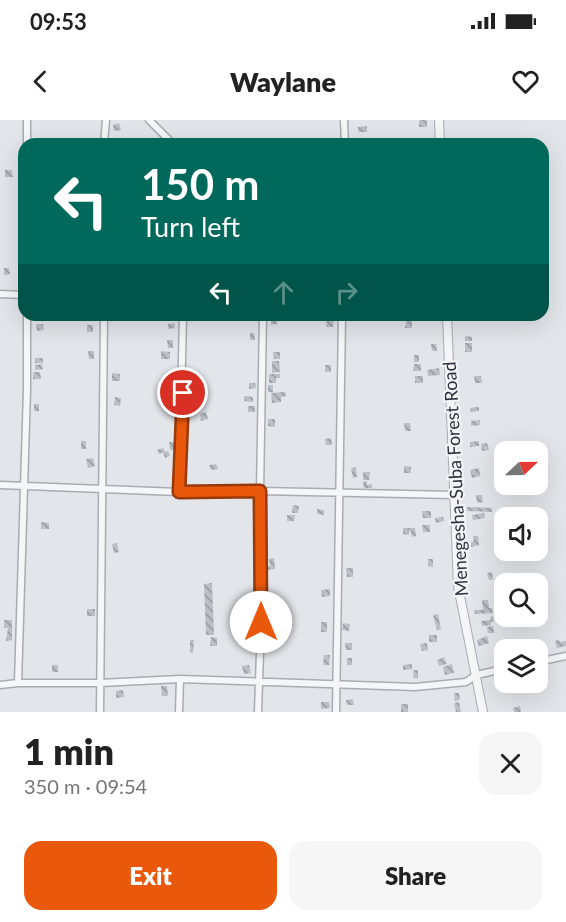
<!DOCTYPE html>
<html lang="en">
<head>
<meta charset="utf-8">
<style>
  :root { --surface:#fff; --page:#f6f6f6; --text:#222; --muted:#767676; --accent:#ea580c }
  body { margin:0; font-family:Lato,sans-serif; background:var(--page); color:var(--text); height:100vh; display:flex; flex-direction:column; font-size:22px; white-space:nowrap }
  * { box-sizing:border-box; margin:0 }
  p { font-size:20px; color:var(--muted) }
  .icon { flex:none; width:33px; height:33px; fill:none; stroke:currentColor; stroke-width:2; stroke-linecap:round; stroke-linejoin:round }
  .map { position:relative; height:592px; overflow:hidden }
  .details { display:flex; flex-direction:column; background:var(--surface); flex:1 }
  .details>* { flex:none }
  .banner { position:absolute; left:18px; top:18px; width:531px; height:183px; border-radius:18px; box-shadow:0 6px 24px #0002; background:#00695c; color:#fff; overflow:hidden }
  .needle { width:39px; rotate:68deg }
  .controls { position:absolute; left:494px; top:321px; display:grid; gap:12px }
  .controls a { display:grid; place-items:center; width:54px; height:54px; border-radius:12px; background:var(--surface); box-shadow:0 6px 24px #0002; font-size:30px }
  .pin { position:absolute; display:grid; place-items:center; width:51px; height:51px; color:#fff; margin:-26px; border:3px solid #fff; border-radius:50%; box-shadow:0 2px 6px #0007 }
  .me { position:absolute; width:66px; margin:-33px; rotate:0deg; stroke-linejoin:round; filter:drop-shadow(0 0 4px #0008) }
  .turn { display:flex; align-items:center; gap:21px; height:126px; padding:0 24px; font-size:27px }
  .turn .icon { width:78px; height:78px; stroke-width:2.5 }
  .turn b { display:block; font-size:42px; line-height:51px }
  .lanes { display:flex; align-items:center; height:57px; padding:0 24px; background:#0003; justify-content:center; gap:30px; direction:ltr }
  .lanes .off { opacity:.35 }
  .round { display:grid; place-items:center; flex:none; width:63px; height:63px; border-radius:18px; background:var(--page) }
  .headline { display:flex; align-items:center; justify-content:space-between; height:102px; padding:0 24px }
  h1 { font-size:36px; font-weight:800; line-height:45px }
  .cta { display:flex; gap:12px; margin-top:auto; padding:12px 24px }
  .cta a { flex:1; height:69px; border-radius:18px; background:var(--accent); color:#fff; font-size:24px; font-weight:800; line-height:69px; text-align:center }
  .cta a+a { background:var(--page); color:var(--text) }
  .status { display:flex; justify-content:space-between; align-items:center; height:42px; padding:0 30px; background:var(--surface); direction:ltr }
  .status svg { height:16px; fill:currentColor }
  header { display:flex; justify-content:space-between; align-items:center; height:78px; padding:0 24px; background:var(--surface); font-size:27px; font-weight:800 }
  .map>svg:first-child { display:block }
</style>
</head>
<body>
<div class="status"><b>09:53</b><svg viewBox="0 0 49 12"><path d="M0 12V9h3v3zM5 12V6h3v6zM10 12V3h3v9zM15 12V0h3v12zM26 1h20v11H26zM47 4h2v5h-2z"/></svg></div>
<header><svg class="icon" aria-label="back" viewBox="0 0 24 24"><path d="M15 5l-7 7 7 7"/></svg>Waylane<svg class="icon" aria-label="heart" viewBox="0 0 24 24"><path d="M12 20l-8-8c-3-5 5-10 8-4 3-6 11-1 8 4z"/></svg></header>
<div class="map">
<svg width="566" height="592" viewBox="0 0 566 592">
  <defs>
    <pattern id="building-back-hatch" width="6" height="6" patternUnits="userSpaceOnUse" patternTransform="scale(1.5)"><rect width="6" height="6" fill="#babec5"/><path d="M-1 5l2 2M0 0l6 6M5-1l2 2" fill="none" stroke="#979ba1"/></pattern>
  </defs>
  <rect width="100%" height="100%" fill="#e2e5e9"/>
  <!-- building -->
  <path fill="url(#building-back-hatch)" d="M419,0H427V7H419Z
    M119,3L121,10L114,11L113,5Z
    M367,6V12H358V7Z
    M422,18H430V23H422Z
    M5,50H12L13,57H5Z
    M4,148H9L10,154L4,155Z
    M349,195H360V200H349Z
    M277,197V204L271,205V198Z
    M327,198L334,199L333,207H326Z
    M406,201H412V208H405Z
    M175,203V208L168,209V204Z
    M36,204H43L44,210L37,211Z
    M87,205H93V212H87Z
    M250,213H254L255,220H250Z
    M465,216L472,217V221H465Z
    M167,220H173V228H168Z
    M465,223H472V232H465Z
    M431,224H436L437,231H432Z
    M88,231H94V239H89Z
    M161,231L170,232V239H161Z
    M273,232H280V239H274Z
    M414,235H419V242H414Z
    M35,238H43V243H35Z
    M272,241H279L280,252L272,253Z
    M42,244L43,249L35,250V245Z
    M414,244H421V251H413Z
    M325,245H331V252H325Z
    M439,248L440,255L428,256L427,250Z
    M33,252H40L41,259H33Z
    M112,253L120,254V261H112Z
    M269,254H280V258H276V263H269Z
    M415,256H423V263H415Z
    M474,256H481L482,263H475Z
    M249,263H255L256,268L249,269Z
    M268,265H273V272H268Z
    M285,272L286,276L281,277V282L272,283L271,273Z
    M244,276L253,277V282L244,281Z
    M115,277L121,278L120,286L114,285Z
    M176,283V288L169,289V284Z
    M34,284H39V291H34Z
    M248,286H255V292H248Z
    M479,287V291L471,292L470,288Z
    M206,292L208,299L201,301L200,294Z
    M268,299H275V307L268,306Z
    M480,300V305L471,306V301Z
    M404,303H410L411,311H405Z
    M331,318L332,325H326L325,319Z
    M81,321H86V329H81Z
    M479,321V326L470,327V322Z
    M169,322H177V330H170Z
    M487,323L489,330L482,331L481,324Z
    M163,328L165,332L168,331L170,336L165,338L163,332L159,334L157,330Z
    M93,338L95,346L88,348L86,339Z
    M216,344L218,349L211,350L209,345Z
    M404,346L411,347V353H404Z
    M356,347L357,357L353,358L351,348Z
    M479,348L480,356L472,358L470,350Z
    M363,352H370L369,360H363Z
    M367,361V365L372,364V368H364L363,362Z
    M505,364H512L513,370L507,372Z
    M476,375H482L483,382L477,383Z
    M293,385L299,386L298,393H292Z
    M467,387L492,388V392L467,391Z
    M317,389L324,390V395L317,394Z
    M422,391H431V398H423Z
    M484,393L485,398L473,400L472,395Z
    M287,395H295L294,401H287Z
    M443,397L444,401L436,403L435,398Z
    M41,402L49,403V409H41Z
    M422,405H430V412H423Z
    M403,408H410L409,415L403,414Z
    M410,408H415L416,416L412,417Z
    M473,416H478L479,425L471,427V422L474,421Z
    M117,423L119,432L114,433L112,424Z
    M274,438L275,449L266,450V446H270L269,439Z
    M428,439H433V447L428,446Z
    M346,448H353V457H347Z
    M492,452L493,460H489L487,453Z
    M212,463L214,515H206L204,464Z
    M330,469V476L322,477L321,470Z
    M270,479H275V487H270Z
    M482,480H488L489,488H492L493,493L475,494L474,490H483Z
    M87,489H95V496H87Z
    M438,494L441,509L437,510L433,495Z
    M493,496L494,501L491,502V505L482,506L481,501L491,500L490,497Z
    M4,500H12V520L6,521L8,508H4Z
    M321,502H327V512H321Z
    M343,503L350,504L349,511L342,510Z
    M493,506L494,513H488L487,507Z
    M429,515H437V522H429Z
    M487,516L489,523L479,526L477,520Z
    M211,517L217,518V526H210Z
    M190,520H194L193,533L190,532Z
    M559,520L560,522L566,521V526L557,528L555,521Z
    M267,522H273L274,528H267Z
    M345,523H352V530H346Z
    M427,523L428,530L422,531L420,524Z
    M324,535H330L329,545H323Z
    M444,537L447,544L439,546L437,540Z
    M347,538H352V545H347Z
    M412,544V549L403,550V545Z
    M452,544L454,553L445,555L443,547Z
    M52,545H58V552H52Z
    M249,545L251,553L244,554L242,546Z
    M413,550H418V558H414Z
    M161,566H167L168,576H162Z
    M123,570L124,577L116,578V571Z
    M454,573H459L460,580L455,581Z
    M353,579L354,585H347L346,580Z
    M321,582H329L330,588L321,589Z
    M459,582L461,592H456L454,583Z
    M401,584H408V592H401Z
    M520,586L521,592H514L513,588Z"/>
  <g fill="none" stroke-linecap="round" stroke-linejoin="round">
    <!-- minor casing -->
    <g stroke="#a8acb3" stroke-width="9">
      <path id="minor" d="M149,0L173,24
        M344,0L345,24
        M27,24V0
        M104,24L106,0
        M0,174L24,175
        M0,365L179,372L260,371L454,375
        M179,372L183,195
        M537,542L566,536
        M18,563L27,270V195
        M0,565L18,563H100L180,559L415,567L466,562L476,555L504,549
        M100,592L104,195
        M179,592L180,559
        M258,592L261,502L260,371L263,195
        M336,592L342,195"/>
    </g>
    <!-- tertiary casing -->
    <g stroke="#a8acb3" stroke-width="10">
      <path id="tertiary" d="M439,0L440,24
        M447,195L458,466L483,592"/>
    </g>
    <!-- minor -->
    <use href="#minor" stroke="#f5f6f8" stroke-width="6"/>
    <!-- tertiary -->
    <use href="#tertiary" stroke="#f5f6f8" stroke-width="8"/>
  </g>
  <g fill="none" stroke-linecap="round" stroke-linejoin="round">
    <!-- route casing -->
    <g stroke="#983908" stroke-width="15">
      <path id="route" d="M183,273L179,372L260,371L261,502"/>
    </g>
    <!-- route -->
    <use href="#route" stroke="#ea580c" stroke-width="10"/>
  </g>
  <g text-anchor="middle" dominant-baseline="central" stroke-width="4.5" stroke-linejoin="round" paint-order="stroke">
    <!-- street labels -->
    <g font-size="18" fill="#2c333f" stroke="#f2f4f7">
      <text transform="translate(455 359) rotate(-93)">Menegesha-Suba Forest Road</text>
    </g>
  </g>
</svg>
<div class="controls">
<a><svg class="needle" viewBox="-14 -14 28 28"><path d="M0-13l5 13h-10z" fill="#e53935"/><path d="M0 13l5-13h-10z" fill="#767676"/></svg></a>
<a><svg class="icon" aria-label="sound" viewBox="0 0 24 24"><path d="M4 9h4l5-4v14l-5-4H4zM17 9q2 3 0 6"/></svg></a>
<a><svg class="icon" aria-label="search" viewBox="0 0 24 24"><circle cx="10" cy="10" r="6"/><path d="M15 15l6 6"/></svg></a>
<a><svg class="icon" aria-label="layers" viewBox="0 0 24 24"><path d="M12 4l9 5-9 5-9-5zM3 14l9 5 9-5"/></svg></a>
</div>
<div class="pin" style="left:183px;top:273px;background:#d93025"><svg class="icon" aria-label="arrive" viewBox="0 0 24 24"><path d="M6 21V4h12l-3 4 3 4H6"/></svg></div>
<svg class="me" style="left:261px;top:502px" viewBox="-20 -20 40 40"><circle r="19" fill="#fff"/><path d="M0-13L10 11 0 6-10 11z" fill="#ea580c"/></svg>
<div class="banner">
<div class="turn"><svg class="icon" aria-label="left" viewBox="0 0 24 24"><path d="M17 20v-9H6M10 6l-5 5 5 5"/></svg><div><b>150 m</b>Turn left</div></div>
<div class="lanes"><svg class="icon" aria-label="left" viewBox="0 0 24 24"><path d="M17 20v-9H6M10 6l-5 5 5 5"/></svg><svg class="icon off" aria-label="ahead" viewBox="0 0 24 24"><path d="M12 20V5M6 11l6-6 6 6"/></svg><svg class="icon off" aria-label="right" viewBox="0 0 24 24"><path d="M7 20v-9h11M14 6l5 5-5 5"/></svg></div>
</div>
</div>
<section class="details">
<div class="headline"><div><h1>1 min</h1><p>350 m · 09:54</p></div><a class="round"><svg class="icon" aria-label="close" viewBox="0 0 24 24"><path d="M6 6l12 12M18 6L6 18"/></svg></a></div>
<div class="cta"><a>Exit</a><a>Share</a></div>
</section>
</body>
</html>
